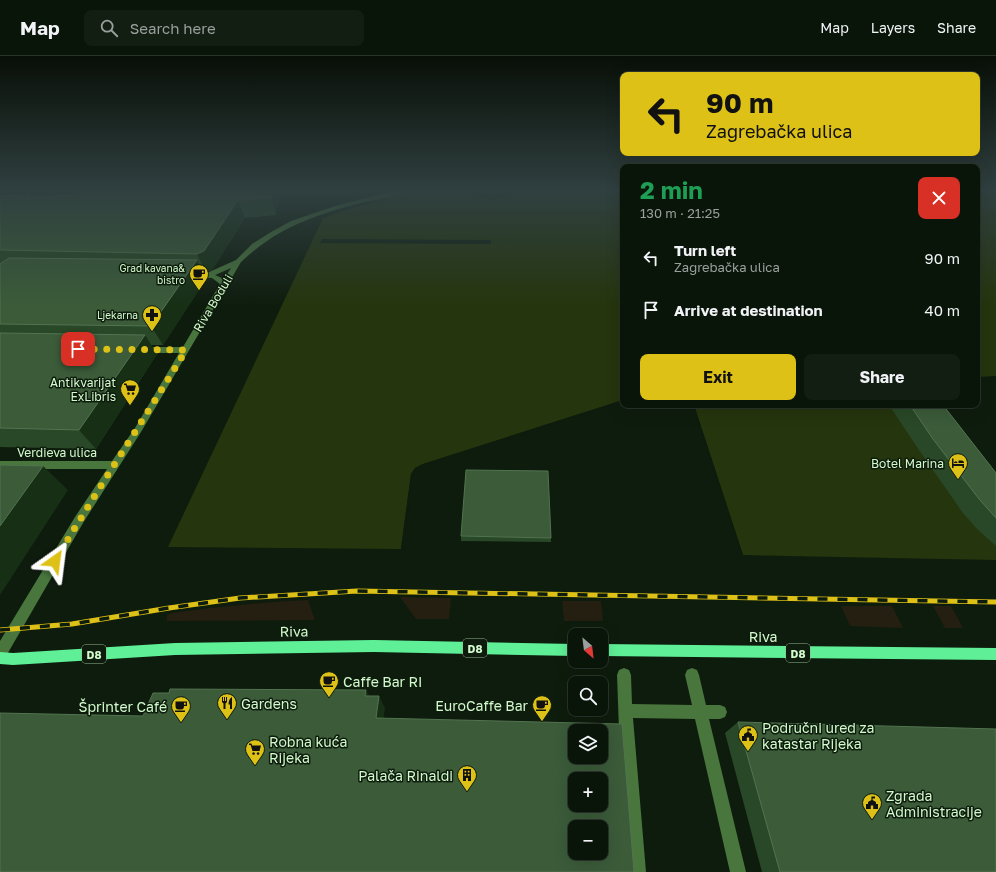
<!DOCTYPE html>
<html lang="en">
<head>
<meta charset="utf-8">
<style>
  :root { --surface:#0a150a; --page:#131e13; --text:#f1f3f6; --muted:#999f9c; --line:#2a342b; --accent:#ddc116 }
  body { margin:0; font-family:"Golos Text",sans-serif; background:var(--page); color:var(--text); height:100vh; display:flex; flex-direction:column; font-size:15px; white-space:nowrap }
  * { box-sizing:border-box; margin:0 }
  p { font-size:13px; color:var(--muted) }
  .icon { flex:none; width:22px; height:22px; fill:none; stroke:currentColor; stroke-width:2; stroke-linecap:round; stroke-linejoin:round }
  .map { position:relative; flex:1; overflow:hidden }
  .side { position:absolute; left:620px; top:108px; width:360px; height:244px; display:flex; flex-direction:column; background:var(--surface); border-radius:8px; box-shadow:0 4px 16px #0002,0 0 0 1px var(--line) }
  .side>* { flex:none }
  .guide { position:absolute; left:620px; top:16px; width:360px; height:84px; border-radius:8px; box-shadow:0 4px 16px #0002,0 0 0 1px var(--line); background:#ddc116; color:#111; overflow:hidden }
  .needle { width:26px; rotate:152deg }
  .fabs { position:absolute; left:568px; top:572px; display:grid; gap:8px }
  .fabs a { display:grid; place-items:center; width:40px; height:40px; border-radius:8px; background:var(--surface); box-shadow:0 4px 16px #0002,0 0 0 1px var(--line); font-size:20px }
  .pin { position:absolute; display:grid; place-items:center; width:34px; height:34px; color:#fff; margin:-17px; border-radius:8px; box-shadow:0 2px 6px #0006 }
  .me { position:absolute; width:44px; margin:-22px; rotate:31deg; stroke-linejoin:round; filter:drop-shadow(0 0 3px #0008) }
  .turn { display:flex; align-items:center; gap:14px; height:84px; padding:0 20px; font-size:18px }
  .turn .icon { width:52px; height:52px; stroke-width:2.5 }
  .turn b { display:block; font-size:28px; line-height:34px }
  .round { display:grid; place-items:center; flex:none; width:42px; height:42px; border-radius:8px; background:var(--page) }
  .head { display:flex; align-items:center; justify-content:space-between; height:68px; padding:0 20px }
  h1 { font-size:24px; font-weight:700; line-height:30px; color:#1e9e55 }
  .cta { display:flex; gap:8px; margin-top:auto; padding:8px 20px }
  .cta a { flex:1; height:46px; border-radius:8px; background:var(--accent); color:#111; font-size:16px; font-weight:700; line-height:46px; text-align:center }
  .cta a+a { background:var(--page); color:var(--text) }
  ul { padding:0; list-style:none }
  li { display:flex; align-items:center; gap:12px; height:52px; padding:0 20px }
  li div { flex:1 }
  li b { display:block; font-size:15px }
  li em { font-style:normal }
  header { display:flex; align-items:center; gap:24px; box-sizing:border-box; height:56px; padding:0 20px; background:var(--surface); border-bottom:1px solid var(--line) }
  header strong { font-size:19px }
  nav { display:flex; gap:22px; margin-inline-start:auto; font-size:14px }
  .search { width:280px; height:36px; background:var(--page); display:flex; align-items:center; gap:10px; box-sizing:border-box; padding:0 14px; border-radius:8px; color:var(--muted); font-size:15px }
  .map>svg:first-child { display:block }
</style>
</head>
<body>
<header>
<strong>Map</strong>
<div class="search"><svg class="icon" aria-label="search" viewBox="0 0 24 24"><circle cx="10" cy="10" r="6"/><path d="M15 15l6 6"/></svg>Search here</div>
<nav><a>Map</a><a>Layers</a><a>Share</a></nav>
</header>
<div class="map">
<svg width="996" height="816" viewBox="0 0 996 816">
  <rect width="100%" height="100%" fill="#0e1c0d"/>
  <!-- green -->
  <path fill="#251f11" d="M400,541L451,542L449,563H416Z
    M308,544L315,564L167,565V559L172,557C217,551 262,546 308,544Z
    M562,545H601L603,565H564Z
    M841,550H892L903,572L850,570Z
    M933,550H951L963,572H945Z"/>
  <!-- water -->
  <path fill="#25350d" d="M379,135H457L490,143L533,135H623V344L423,408L415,412L411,418L401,493L168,491L323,162L346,154L386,143Z
    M977,135H996V320L977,321Z
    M694,349H928L996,440V504L743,499Z"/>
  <!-- pier -->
  <path fill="#0e1c0d" d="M322,183L491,184V188L320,187Z
    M623,344V346L424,410L416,414L413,419L403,493H401L411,418L415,412L423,408Z
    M692,349H694L743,499H741Z"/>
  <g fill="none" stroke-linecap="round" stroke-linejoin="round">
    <!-- minor -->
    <path fill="#48763d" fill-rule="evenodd" d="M394,135H406C393,142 375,143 361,147C314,159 277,172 241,206L141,376L83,467L5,602L0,603V585L75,461L107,413H0V405H112L135,372L179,297H142L138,294L142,291H183L220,228L212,222L188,221V217H207L236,204L252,188L271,176L291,165L335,150ZM231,212L224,223L215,219Z
      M624,612L629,614L631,619L632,648L692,649L685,619L687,614L692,612L697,614L699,619L706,649H720L725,651L727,656L725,661L720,663H709L746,816H730L695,663L633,662L646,816H630L619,674L617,619L619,614Z"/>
    <!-- major -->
    <path fill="#5fef96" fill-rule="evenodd" d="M374,584L575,588V600L374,596L175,599L13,609L0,608V596L13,597L175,587Z
      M601,588L996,592V604L601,600Z"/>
    <!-- rail casing -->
    <g stroke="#ddc116" stroke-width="5">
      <path id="rail" d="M0,574L72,568L169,552L240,542L357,535L996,546"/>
    </g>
    <!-- rail -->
    <use href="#rail" stroke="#0e1c0d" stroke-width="3.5" stroke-dasharray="10" stroke-linecap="butt"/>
  </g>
  <!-- wall -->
  <path fill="#294827" d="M75,135H279L280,138L276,159L245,162L212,214L206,216H203L206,223L163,289H151L157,298L96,393L0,391V140L32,141L73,139Z
    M889,349H943L996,417V490L977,473L963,457L921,397Z
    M461,480L551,482V486L461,485Z
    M738,666L996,816H762L725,677Z"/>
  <!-- shaded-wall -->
  <path fill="#162f15" d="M272,135H279L280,138L276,159L271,141Z
    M30,138L42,156L28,141Z
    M238,144L245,162L212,214L206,216L197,198Z
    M197,204L206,223L163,289L151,270Z
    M145,279L157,298L96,393L79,374Z
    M43,410L68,434L0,539V470Z
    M366,634L373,646L365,640Z
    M379,640L385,652L382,673L376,662Z"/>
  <!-- building -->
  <path fill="#3b5b39" stroke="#537450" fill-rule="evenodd" d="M75,135H272L271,141L238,144L204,195L197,198L0,194V140L30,138L28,141L73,139Z
    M9,202L197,204L151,270L0,268V208Z
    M0,277L145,279L79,374L0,372Z
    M910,349H943L996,417V462L979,443L933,383Z
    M0,409L43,410L0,470Z
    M466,414L548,415L551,482L461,480Z
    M170,633L366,634L365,640H379L376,662L622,668L634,816H0V657L143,660L153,637H169ZM575,675H601V701H575ZM575,723H601V749H575ZM575,771H601V797H575Z
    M738,666L996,673V816H780Z"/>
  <!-- sky -->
  <linearGradient id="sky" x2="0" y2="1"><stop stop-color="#080f07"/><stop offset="0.54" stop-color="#304040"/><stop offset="1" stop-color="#304040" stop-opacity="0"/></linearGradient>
  <rect width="996" height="250" fill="url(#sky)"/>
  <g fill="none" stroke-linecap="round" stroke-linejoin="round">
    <!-- route -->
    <path stroke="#ddc116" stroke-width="7" stroke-dasharray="0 12.6" d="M55,505C97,434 143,365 186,294L78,293"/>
  </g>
  <!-- icons -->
  <defs>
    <g id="cafe-pin" transform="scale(1)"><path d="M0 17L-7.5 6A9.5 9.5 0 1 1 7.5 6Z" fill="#ddc116" stroke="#0e1c0d"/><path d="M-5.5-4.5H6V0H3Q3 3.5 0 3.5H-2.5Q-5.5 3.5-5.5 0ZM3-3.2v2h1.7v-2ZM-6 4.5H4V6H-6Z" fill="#111"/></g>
    <g id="pharmacy-pin" transform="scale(1)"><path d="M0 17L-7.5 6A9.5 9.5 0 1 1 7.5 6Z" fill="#ddc116" stroke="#0e1c0d"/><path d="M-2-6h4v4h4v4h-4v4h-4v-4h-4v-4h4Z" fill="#111"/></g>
    <g id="supermarket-pin" transform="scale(1)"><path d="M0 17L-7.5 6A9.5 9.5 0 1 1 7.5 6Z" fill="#ddc116" stroke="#0e1c0d"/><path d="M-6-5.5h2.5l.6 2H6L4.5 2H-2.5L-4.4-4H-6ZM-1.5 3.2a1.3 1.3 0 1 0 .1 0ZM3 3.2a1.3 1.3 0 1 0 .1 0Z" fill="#111"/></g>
    <g id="hotel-pin" transform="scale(1)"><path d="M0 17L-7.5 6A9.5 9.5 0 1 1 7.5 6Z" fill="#ddc116" stroke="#0e1c0d"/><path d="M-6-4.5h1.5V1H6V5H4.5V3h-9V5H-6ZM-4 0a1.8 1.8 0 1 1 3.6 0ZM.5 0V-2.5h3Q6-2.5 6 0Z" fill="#111"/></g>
    <g id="restaurant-pin" transform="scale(1)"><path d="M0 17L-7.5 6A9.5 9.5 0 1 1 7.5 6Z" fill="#ddc116" stroke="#0e1c0d"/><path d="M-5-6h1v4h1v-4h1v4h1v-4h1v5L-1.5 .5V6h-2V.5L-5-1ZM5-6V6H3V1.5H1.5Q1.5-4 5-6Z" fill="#111"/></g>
    <g id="civic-pin" transform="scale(1)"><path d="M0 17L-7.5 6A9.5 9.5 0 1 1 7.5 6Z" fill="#ddc116" stroke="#0e1c0d"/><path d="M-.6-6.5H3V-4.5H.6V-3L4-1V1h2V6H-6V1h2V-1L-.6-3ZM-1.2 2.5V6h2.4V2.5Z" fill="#111"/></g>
    <g id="building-pin" transform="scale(1)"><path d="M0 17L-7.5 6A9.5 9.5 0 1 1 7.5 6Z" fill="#ddc116" stroke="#0e1c0d"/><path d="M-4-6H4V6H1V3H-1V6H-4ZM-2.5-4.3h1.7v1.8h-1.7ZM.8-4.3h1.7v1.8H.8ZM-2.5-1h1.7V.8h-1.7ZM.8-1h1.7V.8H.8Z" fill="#111"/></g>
  </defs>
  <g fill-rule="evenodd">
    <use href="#cafe-pin" x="199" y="218"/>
    <use href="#pharmacy-pin" x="152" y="259"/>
    <use href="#supermarket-pin" x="130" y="333"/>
    <use href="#hotel-pin" x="958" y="407"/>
    <use href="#cafe-pin" x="329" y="625"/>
    <use href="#restaurant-pin" x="227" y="647"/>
    <use href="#cafe-pin" x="542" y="649"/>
    <use href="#cafe-pin" x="181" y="650"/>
    <use href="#civic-pin" x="748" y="679"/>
    <use href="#supermarket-pin" x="255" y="693"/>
    <use href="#building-pin" x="467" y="719"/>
    <use href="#civic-pin" x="872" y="747"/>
  </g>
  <g text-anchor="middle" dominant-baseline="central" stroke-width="3" stroke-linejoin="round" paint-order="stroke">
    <!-- far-poi labels -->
    <g font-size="10" fill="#d3facd" stroke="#0e1c0d" text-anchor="end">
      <text x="185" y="212">Grad kavana&amp;<tspan x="185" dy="12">bistro</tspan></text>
      <text x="138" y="259">Ljekarna</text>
    </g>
    <!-- shield labels -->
    <g fill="#0e1c0d" stroke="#98b793" stroke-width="1">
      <rect x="463" y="583" width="24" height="18" rx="3"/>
      <rect x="786" y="588" width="24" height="18" rx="3"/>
      <rect x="82" y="589" width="24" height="18" rx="3"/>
    </g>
    <g font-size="11" font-weight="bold" fill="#d3facd">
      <text x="475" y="592">D8</text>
      <text x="798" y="597">D8</text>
      <text x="94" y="598">D8</text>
    </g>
    <!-- street labels -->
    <g font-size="12" fill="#d3facd" stroke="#0e1c0d">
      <text transform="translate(213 247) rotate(-59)">Riva Boduli</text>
      <text x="57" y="396">Verdieva ulica</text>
    </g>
    <!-- poi labels -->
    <g font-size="12" fill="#d3facd" stroke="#0e1c0d" text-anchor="end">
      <text x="116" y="326">Antikvarijat<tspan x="116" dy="14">ExLibris</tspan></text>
      <text x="944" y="407">Botel Marina</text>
    </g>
    <!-- near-street labels -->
    <g font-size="14" fill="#d3facd" stroke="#0e1c0d">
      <text transform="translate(294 575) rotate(-1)">Riva</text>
      <text x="763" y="580">Riva</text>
    </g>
    <!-- near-poi labels -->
    <g font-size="14" fill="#d3facd" stroke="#0e1c0d" text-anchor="start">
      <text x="343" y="625">Caffe Bar RI</text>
      <text x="241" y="647">Gardens</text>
      <text x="528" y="649" text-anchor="end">EuroCaffe Bar</text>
      <text x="167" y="650" text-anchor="end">Šprinter Café</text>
      <text x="762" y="671">Područni ured za<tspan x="762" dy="16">katastar Rijeka</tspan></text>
      <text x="269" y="685">Robna kuća<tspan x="269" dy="16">Rijeka</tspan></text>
      <text x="453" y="719" text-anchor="end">Palača Rinaldi</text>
      <text x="886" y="739">Zgrada<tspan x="886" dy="16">Administracije</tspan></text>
    </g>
  </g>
</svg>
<div class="fabs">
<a><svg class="needle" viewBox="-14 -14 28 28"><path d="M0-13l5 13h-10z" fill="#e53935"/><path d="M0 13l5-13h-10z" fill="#999f9c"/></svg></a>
<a><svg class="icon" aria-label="search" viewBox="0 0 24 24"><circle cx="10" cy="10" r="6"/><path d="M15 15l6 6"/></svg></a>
<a><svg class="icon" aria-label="layers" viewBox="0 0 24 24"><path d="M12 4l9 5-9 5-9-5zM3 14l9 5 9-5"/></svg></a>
<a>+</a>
<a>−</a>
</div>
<div class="pin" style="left:78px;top:293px;background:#d93025"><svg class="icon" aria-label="arrive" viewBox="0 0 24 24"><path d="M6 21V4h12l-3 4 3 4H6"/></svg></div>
<svg class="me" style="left:55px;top:505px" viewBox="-20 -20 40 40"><path d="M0-17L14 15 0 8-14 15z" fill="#ddc116" stroke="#fff" stroke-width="4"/></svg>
<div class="guide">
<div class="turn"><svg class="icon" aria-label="left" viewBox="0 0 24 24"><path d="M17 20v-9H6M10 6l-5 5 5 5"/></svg><div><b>90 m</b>Zagrebačka ulica</div></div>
</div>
<section class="side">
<div class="head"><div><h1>2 min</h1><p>130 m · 21:25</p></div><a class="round" style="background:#d93025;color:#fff"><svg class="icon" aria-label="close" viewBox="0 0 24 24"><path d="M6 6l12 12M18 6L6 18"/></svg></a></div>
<ul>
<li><svg class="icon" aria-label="left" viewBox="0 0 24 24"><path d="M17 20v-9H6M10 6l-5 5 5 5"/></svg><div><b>Turn left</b><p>Zagrebačka ulica</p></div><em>90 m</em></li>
<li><svg class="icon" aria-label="arrive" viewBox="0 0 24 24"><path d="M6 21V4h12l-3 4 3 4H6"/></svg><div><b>Arrive at destination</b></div><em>40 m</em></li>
</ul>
<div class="cta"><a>Exit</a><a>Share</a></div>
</section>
</div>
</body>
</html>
